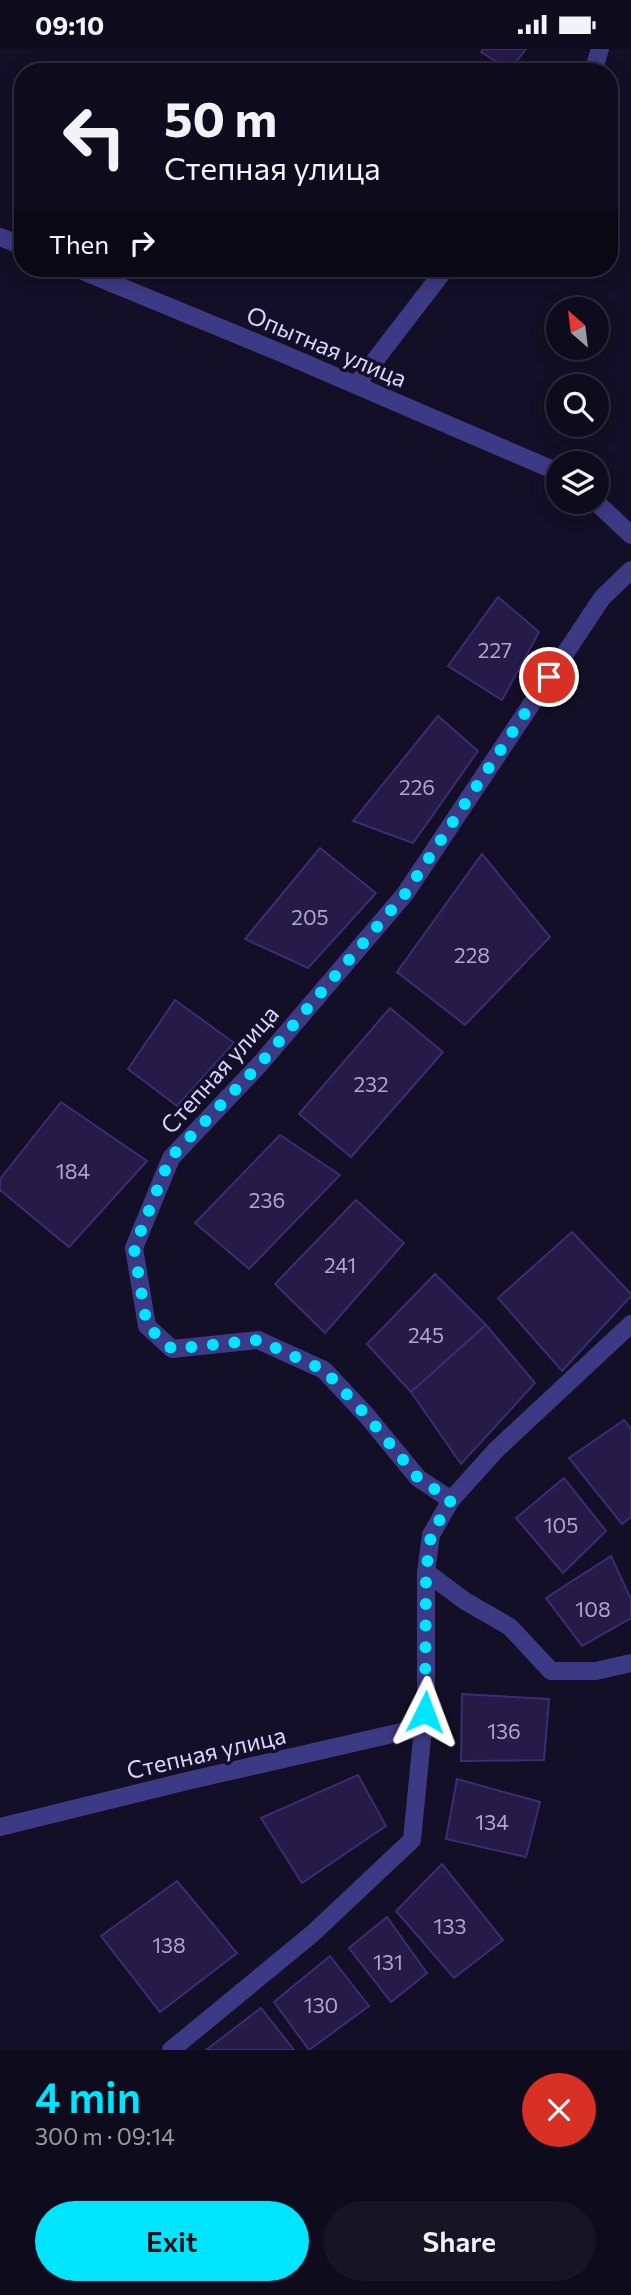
<!DOCTYPE html>
<html lang="en">
<head>
<meta charset="utf-8">
<style>
  :root { --surface:#0e0b1c; --page:#171425; --text:#f1f3f6; --muted:#9b9ba3; --line:#2e2b3b; --accent:#00e5ff }
  body { margin:0; font-family:Commissioner,sans-serif; background:var(--page); color:var(--text); height:100vh; display:flex; flex-direction:column; font-size:26px; white-space:nowrap }
  * { box-sizing:border-box; margin:0 }
  p { font-size:23px; color:var(--muted) }
  .icon { flex:none; width:38px; height:38px; fill:none; stroke:currentColor; stroke-width:2; stroke-linecap:round; stroke-linejoin:round }
  .map { position:relative; height:2001px; overflow:hidden }
  .details { display:flex; flex-direction:column; background:var(--surface); flex:1 }
  .details>* { flex:none }
  .top-card { position:absolute; left:14px; top:14px; width:604px; height:214px; border-radius:28px; box-shadow:0 4px 18px #0003,0 0 0 2px var(--line); background:#0e0b1c; color:var(--text); overflow:hidden }
  .needle { width:46px; rotate:332deg }
  .tools { position:absolute; left:546px; top:248px; display:grid; gap:14px }
  .tools a { display:grid; place-items:center; width:63px; height:63px; border-radius:50%; background:var(--surface); box-shadow:0 4px 18px #0003,0 0 0 2px var(--line); font-size:35px }
  .pin { position:absolute; display:grid; place-items:center; width:60px; height:60px; color:#fff; margin:-30px; border:4px solid #fff; border-radius:50%; box-shadow:0 2px 7px #0007 }
  .me { position:absolute; width:77px; margin:-38px; rotate:3deg; stroke-linejoin:round; filter:drop-shadow(0 0 5px #0008) }
  .turn { display:flex; align-items:center; gap:24px; height:147px; padding:0 35px; font-size:32px }
  .turn .icon { width:91px; height:91px; stroke-width:2.5 }
  .turn b { display:block; font-size:49px; line-height:60px }
  .then { display:flex; align-items:center; height:66px; padding:0 35px; background:#0003; gap:14px; font-size:26px }
  .round { display:grid; place-items:center; flex:none; width:74px; height:74px; border-radius:37px; background:var(--page) }
  .head { display:flex; align-items:center; justify-content:space-between; height:119px; padding:0 35px }
  h1 { font-size:42px; font-weight:600; line-height:52px; color:var(--accent) }
  .cta { display:flex; gap:14px; margin-top:auto; padding:14px 35px }
  .cta a { flex:1; height:80px; border-radius:42px; background:var(--accent); color:#111; font-size:28px; font-weight:600; line-height:80px; text-align:center }
  .cta a+a { background:var(--page); color:var(--text) }
  .status { display:flex; justify-content:space-between; align-items:center; height:49px; padding:0 35px; background:var(--surface); direction:ltr }
  .status svg { height:19px; fill:currentColor }
  .map>svg:first-child { display:block }
</style>
</head>
<body>
<div class="status"><b>09:10</b><svg viewBox="0 0 49 12"><path d="M0 12V9h3v3zM5 12V6h3v6zM10 12V3h3v9zM15 12V0h3v12zM26 1h20v11H26zM47 4h2v5h-2z"/></svg></div>
<div class="map">
<svg width="631" height="2001" viewBox="0 0 631 2001">
  <rect width="100%" height="100%" fill="#130f26"/>
  <!-- building -->
  <path fill="#241b47" stroke="#3b2d73" stroke-width="2" d="M483,0H526L510,21L481,3Z
    M498,548L539,583L502,651L448,617Z
    M438,667L478,702L413,794L353,772Z
    M320,799L376,844L308,919L245,890Z
    M482,805L550,888L465,976L397,923Z
    M175,951L234,994L177,1057L128,1020Z
    M390,959L443,1003L351,1108L299,1065Z
    M61,1053L147,1112L69,1198L0,1141V1130Z
    M280,1086L340,1126L249,1220L195,1174Z
    M356,1151L404,1194L325,1284L275,1235Z
    M572,1183L631,1245V1247L562,1322L498,1249Z
    M435,1225L486,1276L411,1343L367,1295Z
    M486,1276L535,1334L461,1415L411,1343Z
    M624,1371L631,1380V1468L622,1475L569,1409Z
    M564,1429L606,1482L563,1524L516,1469Z
    M611,1507L631,1550V1569L582,1597L546,1549Z
    M462,1645L549,1650L544,1711L461,1712Z
    M358,1726L386,1777L302,1834L261,1769Z
    M457,1730L540,1753L526,1808L446,1790Z
    M442,1815L503,1891L454,1929L396,1862Z
    M177,1832L237,1904L160,1963L101,1887Z
    M387,1868L427,1924L391,1953L349,1899Z
    M330,1907L369,1957L309,2001L274,1953Z
    M261,1959L294,2001H206Z"/>
  <g fill="none" stroke-linecap="round" stroke-linejoin="round">
    <!-- street -->
    <path stroke="#3d3a85" stroke-width="18" d="M593,23L600,0
      M0,188L23,197
      M75,219L279,303L558,423
      M356,336L446,219
      M596,453L631,486
      M451,1451L418,1429L367,1367L324,1321L258,1291L172,1300L147,1277L134,1199L171,1109L260,1015L405,845L602,549L631,521
      M426,1523L465,1552L510,1578L551,1622H596L631,1614
      M0,1778L187,1732L423,1678
      M171,2001L312,1885L412,1791L426,1649V1523L431,1486L451,1451L496,1401L631,1275"/>
  </g>
  <g fill="none" stroke-linecap="round" stroke-linejoin="round">
    <!-- route -->
    <path stroke="#00e5ff" stroke-width="12" stroke-dasharray="0 21.6" d="M425,1663L426,1523L431,1486L451,1451L418,1429L367,1367L324,1321L258,1291L172,1300L147,1277L134,1199L170,1109L260,1015L405,845L549,628"/>
  </g>
  <g text-anchor="middle" dominant-baseline="central" stroke-width="7" stroke-linejoin="round" paint-order="stroke">
    <!-- number labels -->
    <g font-size="21" fill="#aca6d1">
      <text x="495" y="600">227</text>
      <text x="417" y="737">226</text>
      <text x="310" y="867">205</text>
      <text x="472" y="905">228</text>
      <text x="371" y="1034">232</text>
      <text x="73" y="1121">184</text>
      <text x="267" y="1150">236</text>
      <text x="340" y="1215">241</text>
      <text x="426" y="1285">245</text>
      <text x="561" y="1475">105</text>
      <text x="593" y="1559">108</text>
      <text x="504" y="1681">136</text>
      <text x="492" y="1772">134</text>
      <text x="450" y="1876">133</text>
      <text x="169" y="1895">138</text>
      <text x="388" y="1912">131</text>
      <text x="321" y="1955">130</text>
    </g>
    <!-- street labels -->
    <g font-size="24" fill="#d9d4ff" stroke="#130f26">
      <text transform="translate(327 297) rotate(23)">Опытная улица</text>
      <text transform="translate(219 1020) rotate(-48)">Степная улица</text>
      <text transform="translate(206 1703) rotate(-13)">Степная улица</text>
    </g>
  </g>
</svg>
<div class="tools">
<a><svg class="needle" viewBox="-14 -14 28 28"><path d="M0-13l5 13h-10z" fill="#e53935"/><path d="M0 13l5-13h-10z" fill="#9b9ba3"/></svg></a>
<a><svg class="icon" aria-label="search" viewBox="0 0 24 24"><circle cx="10" cy="10" r="6"/><path d="M15 15l6 6"/></svg></a>
<a><svg class="icon" aria-label="layers" viewBox="0 0 24 24"><path d="M12 4l9 5-9 5-9-5zM3 14l9 5 9-5"/></svg></a>
</div>
<div class="pin" style="left:549px;top:628px;background:#d93025"><svg class="icon" aria-label="arrive" viewBox="0 0 24 24"><path d="M6 21V4h12l-3 4 3 4H6"/></svg></div>
<svg class="me" style="left:425px;top:1663px" viewBox="-20 -20 40 40"><path d="M0-17L14 15 0 8-14 15z" fill="#00e5ff" stroke="#fff" stroke-width="4"/></svg>
<div class="top-card">
<div class="turn"><svg class="icon" aria-label="left" viewBox="0 0 24 24"><path d="M17 20v-9H6M10 6l-5 5 5 5"/></svg><div><b>50 m</b>Степная улица</div></div>
<div class="then">Then<svg class="icon" aria-label="right" viewBox="0 0 24 24"><path d="M7 20v-9h11M14 6l5 5-5 5"/></svg></div>
</div>
</div>
<section class="details">
<div class="head"><div><h1>4 min</h1><p>300 m · 09:14</p></div><a class="round" style="background:#d93025;color:#fff"><svg class="icon" aria-label="close" viewBox="0 0 24 24"><path d="M6 6l12 12M18 6L6 18"/></svg></a></div>
<div class="cta"><a>Exit</a><a>Share</a></div>
</section>
</body>
</html>
